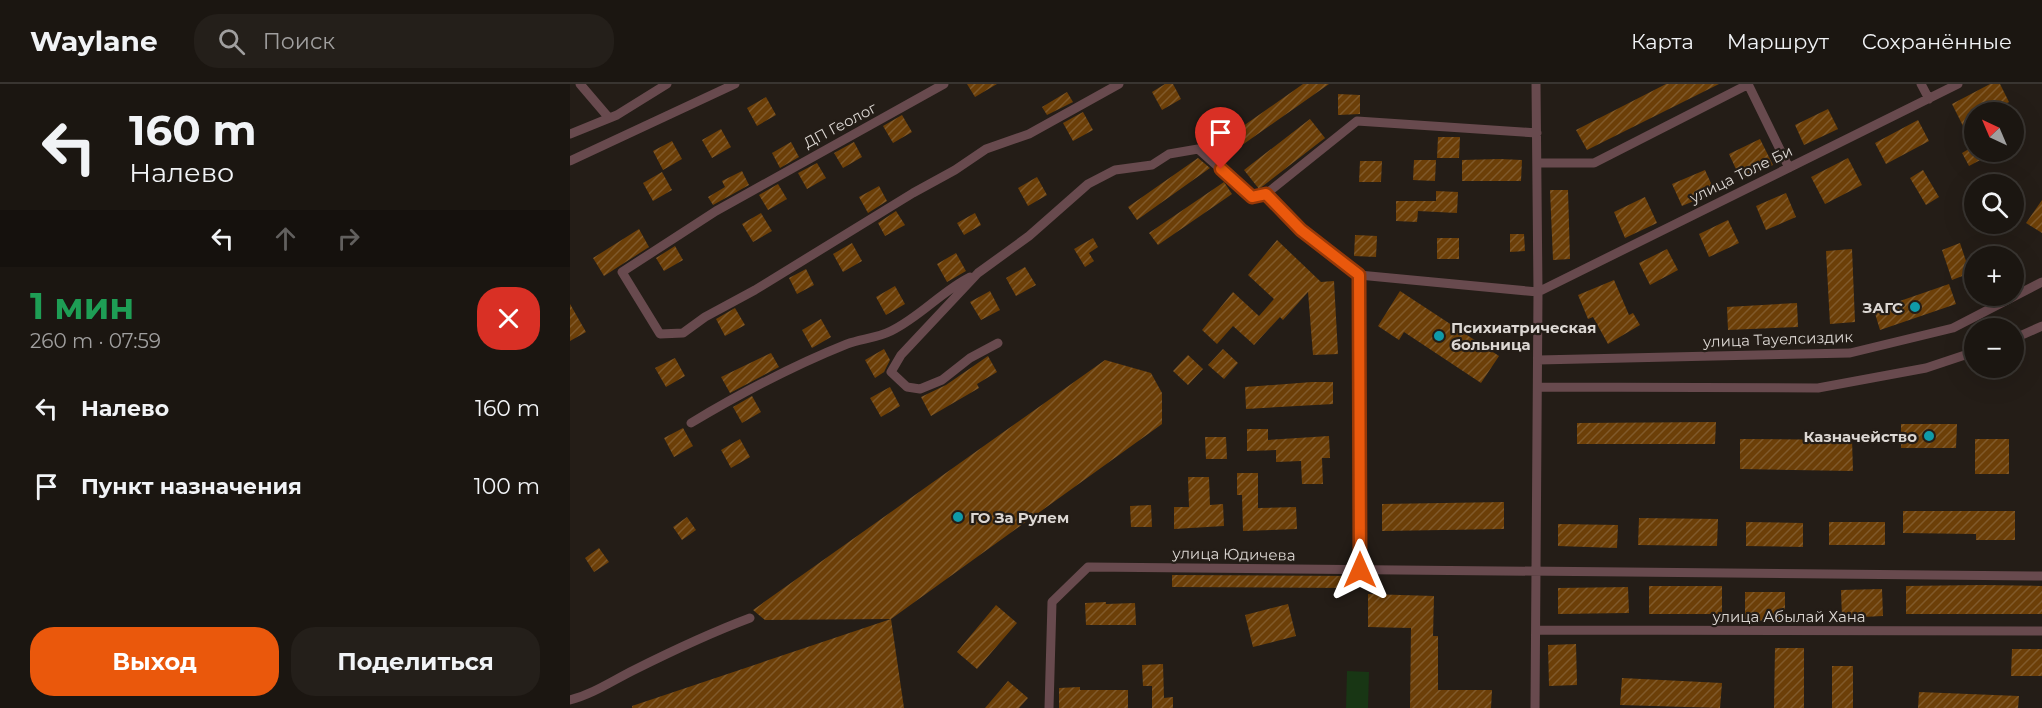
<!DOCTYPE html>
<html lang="ru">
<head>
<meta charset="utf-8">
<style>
  :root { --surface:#1b1611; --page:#241f1a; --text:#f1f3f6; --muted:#a09f9f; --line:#393531; --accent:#ea580c }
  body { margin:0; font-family:Montserrat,sans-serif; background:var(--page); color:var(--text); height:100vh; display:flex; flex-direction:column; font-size:22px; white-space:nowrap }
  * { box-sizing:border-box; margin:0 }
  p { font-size:20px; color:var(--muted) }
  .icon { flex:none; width:33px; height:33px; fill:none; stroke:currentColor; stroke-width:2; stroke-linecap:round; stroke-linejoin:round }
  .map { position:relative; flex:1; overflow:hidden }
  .side { display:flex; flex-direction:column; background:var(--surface); width:570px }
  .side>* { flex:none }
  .banner { background:#1b1611; color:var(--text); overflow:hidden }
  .needle { width:39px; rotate:316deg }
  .buttons { position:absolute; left:1394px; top:18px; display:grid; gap:12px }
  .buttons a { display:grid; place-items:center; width:60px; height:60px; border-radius:50%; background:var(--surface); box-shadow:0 6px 24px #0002,0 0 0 2px var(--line); font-size:30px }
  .pin { position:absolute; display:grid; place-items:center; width:51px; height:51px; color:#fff; margin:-62px -26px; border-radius:50% 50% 50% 0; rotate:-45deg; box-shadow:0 0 6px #0007 }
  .pin .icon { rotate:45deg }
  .me { position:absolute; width:66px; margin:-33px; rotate:0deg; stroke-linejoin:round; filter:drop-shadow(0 0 4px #0008) }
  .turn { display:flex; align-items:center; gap:21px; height:126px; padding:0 30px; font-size:27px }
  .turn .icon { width:78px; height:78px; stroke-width:2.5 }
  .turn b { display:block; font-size:42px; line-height:51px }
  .lanes { display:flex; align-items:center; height:57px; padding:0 30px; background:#0003; justify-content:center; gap:30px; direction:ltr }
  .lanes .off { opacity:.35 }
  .round { display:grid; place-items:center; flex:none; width:63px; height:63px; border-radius:24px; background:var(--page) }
  .overview { display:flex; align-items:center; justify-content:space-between; height:102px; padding:0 30px }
  h1 { font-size:36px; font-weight:700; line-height:45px; color:#1e9e55 }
  .cta { display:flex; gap:12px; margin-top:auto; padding:12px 30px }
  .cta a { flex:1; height:69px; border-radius:24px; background:var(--accent); color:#fff; font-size:24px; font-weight:700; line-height:69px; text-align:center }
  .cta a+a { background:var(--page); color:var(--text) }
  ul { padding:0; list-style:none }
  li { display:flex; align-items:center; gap:18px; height:78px; padding:0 30px }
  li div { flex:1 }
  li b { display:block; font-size:22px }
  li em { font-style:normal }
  header { display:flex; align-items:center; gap:36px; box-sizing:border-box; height:84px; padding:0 30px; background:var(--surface); border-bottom:2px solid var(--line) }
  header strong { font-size:28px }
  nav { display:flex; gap:33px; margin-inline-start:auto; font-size:21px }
  .search { width:420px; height:54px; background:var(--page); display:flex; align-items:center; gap:15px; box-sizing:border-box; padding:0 21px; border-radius:24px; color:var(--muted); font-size:22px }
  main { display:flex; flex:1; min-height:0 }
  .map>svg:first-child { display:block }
</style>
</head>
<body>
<header>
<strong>Waylane</strong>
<div class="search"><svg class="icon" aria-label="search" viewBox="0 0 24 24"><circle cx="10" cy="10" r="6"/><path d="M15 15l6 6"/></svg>Поиск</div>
<nav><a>Карта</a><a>Маршрут</a><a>Сохранённые</a></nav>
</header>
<main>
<section class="side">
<div class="banner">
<div class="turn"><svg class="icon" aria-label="left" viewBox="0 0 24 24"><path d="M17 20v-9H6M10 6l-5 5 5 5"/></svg><div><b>160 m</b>Налево</div></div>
<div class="lanes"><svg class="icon" aria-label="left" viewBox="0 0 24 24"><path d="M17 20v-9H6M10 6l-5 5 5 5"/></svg><svg class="icon off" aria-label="ahead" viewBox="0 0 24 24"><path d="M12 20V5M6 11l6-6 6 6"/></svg><svg class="icon off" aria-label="right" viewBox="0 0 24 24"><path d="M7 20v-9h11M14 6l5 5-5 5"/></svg></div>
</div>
<div class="overview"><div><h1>1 мин</h1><p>260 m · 07:59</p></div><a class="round" style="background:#d93025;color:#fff"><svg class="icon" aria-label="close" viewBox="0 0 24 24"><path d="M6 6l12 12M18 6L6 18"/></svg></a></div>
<ul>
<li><svg class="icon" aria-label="left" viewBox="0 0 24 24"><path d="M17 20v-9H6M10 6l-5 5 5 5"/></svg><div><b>Налево</b></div><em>160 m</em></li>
<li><svg class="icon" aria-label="arrive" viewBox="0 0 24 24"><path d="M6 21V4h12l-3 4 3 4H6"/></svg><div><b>Пункт назначения</b></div><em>100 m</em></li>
</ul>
<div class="cta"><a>Выход</a><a>Поделиться</a></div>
</section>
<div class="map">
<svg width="1472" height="624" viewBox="0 0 1472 624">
  <defs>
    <pattern id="building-hatch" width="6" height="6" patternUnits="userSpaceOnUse" patternTransform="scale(1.5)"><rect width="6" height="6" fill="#6c3f08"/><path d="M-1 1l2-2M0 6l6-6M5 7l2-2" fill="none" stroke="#805a2b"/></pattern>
  </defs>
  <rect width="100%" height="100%" fill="#241d17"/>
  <!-- pitch -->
  <path fill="#183614" d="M777,587L799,588L798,624H776Z"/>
  <!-- building -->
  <path fill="url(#building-hatch)" d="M397,0H427L405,13Z
    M595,0H603L611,15L592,26L582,8Z
    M733,0H759L651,76L639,66Z
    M1096,0H1149L1017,66L1006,46Z
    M1420,0H1430L1439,18L1419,28H1404V36L1393,42L1382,20Z
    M497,8L503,18L477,31L472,23Z
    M768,10L790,11V30L768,31Z
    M196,13L206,31L187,42L177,24Z
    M1258,25L1268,45L1234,61L1225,41Z
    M513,28L523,46L503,57L493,39Z
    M332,31L342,48L323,59L313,42Z
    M740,35L755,54L689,105L674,86Z
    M1348,36L1359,57L1316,80L1305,59Z
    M151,45L161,63L142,74L132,56Z
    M868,53H890L889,74H867Z
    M1190,55L1203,81L1171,96L1159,70Z
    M102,57L112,75L93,86L83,67Z
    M221,58L229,73L210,84L202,69Z
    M284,58L292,73L273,84L264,69Z
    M1404,62V68H1411L1414,74L1399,82L1392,69Z
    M628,74L640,84L567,136L558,123Z
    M1278,74L1292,101L1255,120L1241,93Z
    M930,75L952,76L951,97H892V76Z
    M844,76H866L865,97L843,96Z
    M790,77H812L811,98H789Z
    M247,79L256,94L237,105L228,89Z
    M1135,86L1145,108L1112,122L1102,100Z
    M1353,86L1369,113L1356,121L1340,94Z
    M172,87L179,101L143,121L138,113L155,103L152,97Z
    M92,88L102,106L83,117L73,99Z
    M467,93L477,111L458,122L448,104Z
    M654,98L662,110L588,161L579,149Z
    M208,100L217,115L198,126L189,111Z
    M309,102L317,117L298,129L289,113Z
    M980,106H998L1000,175L983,176Z
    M866,107L888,108L887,129L848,127L847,138L826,137V117H866Z
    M1216,109L1226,133L1196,146L1186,122Z
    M1075,113L1087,139L1055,154L1044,128Z
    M1472,116V149L1456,139Z
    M326,127L335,141L315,152L308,139Z
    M191,129L202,147L183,158L172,140Z
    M405,129L411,141L394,151L387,139Z
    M1158,136L1169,159L1139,173L1129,150Z
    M69,145L79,163L34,192L23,174Z
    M940,150H954L955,167L940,168Z
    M785,151L807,152L806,173L784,172Z
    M523,154L528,163L519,169L524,177L515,183L504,165Z
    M867,154H889V175H867Z
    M707,156L751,198L764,197L768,270L743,271L738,208L713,236L710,233L684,261L663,242L647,260L632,246L663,208L689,232L704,215L678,191Z
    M282,159L292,177L273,188L263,170Z
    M1390,159L1400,189L1382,196L1372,166Z
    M105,162L113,176L94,187L86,174Z
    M1097,165L1108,186L1080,201L1069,179Z
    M1282,165L1285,238L1260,240L1256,167Z
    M386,169L396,187L377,198L367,180Z
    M455,183L466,201L446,212L436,194Z
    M236,185L244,201L227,210L219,194Z
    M1044,196L1059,231L1063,229L1070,241L1038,260L1023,233L1018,235L1008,211Z
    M1379,200L1386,220L1310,246L1304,226Z
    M325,202L335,220L316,231L306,213Z
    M420,207L430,226L411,236L400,218Z
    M830,207L929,272L911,299L834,248L829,256L808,242Z
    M1227,219L1228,243L1158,246L1157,223Z
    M0,220L16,248L0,257Z
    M165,224L175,241L155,252L146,235Z
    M251,235L261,253L242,264L232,246Z
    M314,265L320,276L314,288L305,294L295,276Z
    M653,265L668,279L654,295L638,281Z
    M201,269L209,283L160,309L151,293Z
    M618,271L633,285L618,301L603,287Z
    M418,272L427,288L407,300L409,304L361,332L351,313L376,301Z
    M105,274L115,292L96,303L85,284Z
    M535,276L581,289L592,309V340L321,535L195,536L183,526Z
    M742,298H763V320L676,325L675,303Z
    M320,303L330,322L311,333L300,314Z
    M182,312L191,328L172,339L163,323Z
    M1146,338L1145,360H1007V339Z
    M1331,340H1387L1386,364H1331Z
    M113,344L123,362L104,373L94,354Z
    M677,345H698V356L759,352L760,374H752L753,400H732L731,377L706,378V366L677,367Z
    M635,353H656L657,375H636Z
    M170,355L180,373L161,384L151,366Z
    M1170,355L1282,356L1283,387L1170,385Z
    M1405,355H1439V390H1405Z
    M667,389H688V424L726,423L727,445L673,447L672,411H667Z
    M618,393H639L640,421L653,420L654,442L604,445V423H619Z
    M934,418V445L812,447V420Z
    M581,421L582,443H561L560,422Z
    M1333,427H1445V456H1406V450L1333,449Z
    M117,433L126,446L112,456L103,443Z
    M1069,434L1148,435L1147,462L1068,461Z
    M1176,438L1233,439V463L1176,462Z
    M1259,438H1315V461H1259Z
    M988,440L1048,441L1047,464L988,462Z
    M29,464L39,478L24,488L15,474Z
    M602,491L779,492V504L602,503Z
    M1412,501L1472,502V530H1336V502Z
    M1079,502H1152V530H1079Z
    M1058,503L1059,529L988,530V504Z
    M1312,505L1313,532L1272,534L1271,506Z
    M1175,508H1215V536L1175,537Z
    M798,510L864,512L863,552H868V606H922L921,624H840L841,544L798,543Z
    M536,518V520L565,519L566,541H516L515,519Z
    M718,520L726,552L683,563L675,531Z
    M426,521L447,539L407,585L387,568Z
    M321,535L334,624H62V622Z
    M1006,560L1007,601L979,602L978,561Z
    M1205,564H1234V624H1204Z
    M1442,565H1472V592H1441Z
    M593,580L594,614L603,613V624H582V602H573L572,581Z
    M1262,582H1283V624H1262Z
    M1052,594L1152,599L1150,624L1050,621Z
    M438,597L458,614L449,624H415Z
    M510,603V606H558V624H489V604Z
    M1349,608L1449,612L1448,624H1348Z"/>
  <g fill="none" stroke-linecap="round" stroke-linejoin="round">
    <!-- street -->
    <path stroke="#684a4e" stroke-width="9" d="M10,0L39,34
      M374,0L146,127L52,188L90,250L113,249L135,233L185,206L343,109L385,86L416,65L459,50L549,0
      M1178,0L1219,84
      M1351,0L1359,15
      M967,49L787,37L696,110L731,146L789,191L968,208L1388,0
      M0,50L47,31L97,0
      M0,77L165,0
      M967,79H1024L1177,1
      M789,191L790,486
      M1443,255L1472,242
      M428,259L400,274L372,296L350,305L337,303L321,288L331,271L408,189L459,152L518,100L545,86L582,81L599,70L628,65L682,113L696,110
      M968,276L1280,269L1383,244L1472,198
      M968,303L1248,304L1356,284L1404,268
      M121,339C171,309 222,282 277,260C291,255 307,254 321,247C350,233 372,207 400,193
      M966,546L1472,547
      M0,616C23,610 42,597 64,586C102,567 140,549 180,534
      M479,624L482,518L518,483L1472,492
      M965,624L968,208L966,0"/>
  </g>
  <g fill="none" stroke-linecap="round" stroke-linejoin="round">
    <!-- route casing -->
    <g stroke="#983908" stroke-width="15">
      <path id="route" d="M651,85L682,113L696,110L731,146L789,191L790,486"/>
    </g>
    <!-- route -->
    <use href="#route" stroke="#ea580c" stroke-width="10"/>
  </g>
  <!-- markers -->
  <g fill="#0f9aa8" stroke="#241d17" stroke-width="2">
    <circle cx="1345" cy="223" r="6"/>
    <circle cx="869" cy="252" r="6"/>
    <circle cx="1359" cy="352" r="6"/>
    <circle cx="388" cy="433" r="6"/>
  </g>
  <g text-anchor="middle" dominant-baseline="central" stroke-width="4.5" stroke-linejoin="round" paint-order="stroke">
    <!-- street labels -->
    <g font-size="15" fill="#dcd7d3" stroke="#241d17">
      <text transform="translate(270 41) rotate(-28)">ДП Геолог</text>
      <text transform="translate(1171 90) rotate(-26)">улица Толе Би</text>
      <text transform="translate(1208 255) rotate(-2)">улица Тауелсиздик</text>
      <text transform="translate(664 470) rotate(1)">улица Юдичева</text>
      <text x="1219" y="532">улица Абылай Хана</text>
    </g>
    <!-- poi labels -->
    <g font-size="15" font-weight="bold" fill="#dcd7d3" stroke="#241d17" text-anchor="end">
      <text x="1333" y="223">ЗАГС</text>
      <text x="881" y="243" text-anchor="start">Психиатрическая<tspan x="881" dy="17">больница</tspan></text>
      <text x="1347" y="352">Казначейство</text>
      <text x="400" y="433" text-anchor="start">ГО За Рулем</text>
    </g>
  </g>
</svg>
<div class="buttons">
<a><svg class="needle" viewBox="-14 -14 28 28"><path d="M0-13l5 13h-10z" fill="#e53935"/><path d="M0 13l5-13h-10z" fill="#a09f9f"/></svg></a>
<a><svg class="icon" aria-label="search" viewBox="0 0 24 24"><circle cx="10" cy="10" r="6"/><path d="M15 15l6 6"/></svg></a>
<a>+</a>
<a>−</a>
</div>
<div class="pin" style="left:651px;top:85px;background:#d93025"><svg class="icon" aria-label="arrive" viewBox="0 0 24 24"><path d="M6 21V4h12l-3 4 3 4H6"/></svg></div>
<svg class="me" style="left:790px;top:486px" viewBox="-20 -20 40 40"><path d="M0-17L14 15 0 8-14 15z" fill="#ea580c" stroke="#fff" stroke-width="4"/></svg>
</div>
</main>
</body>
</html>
